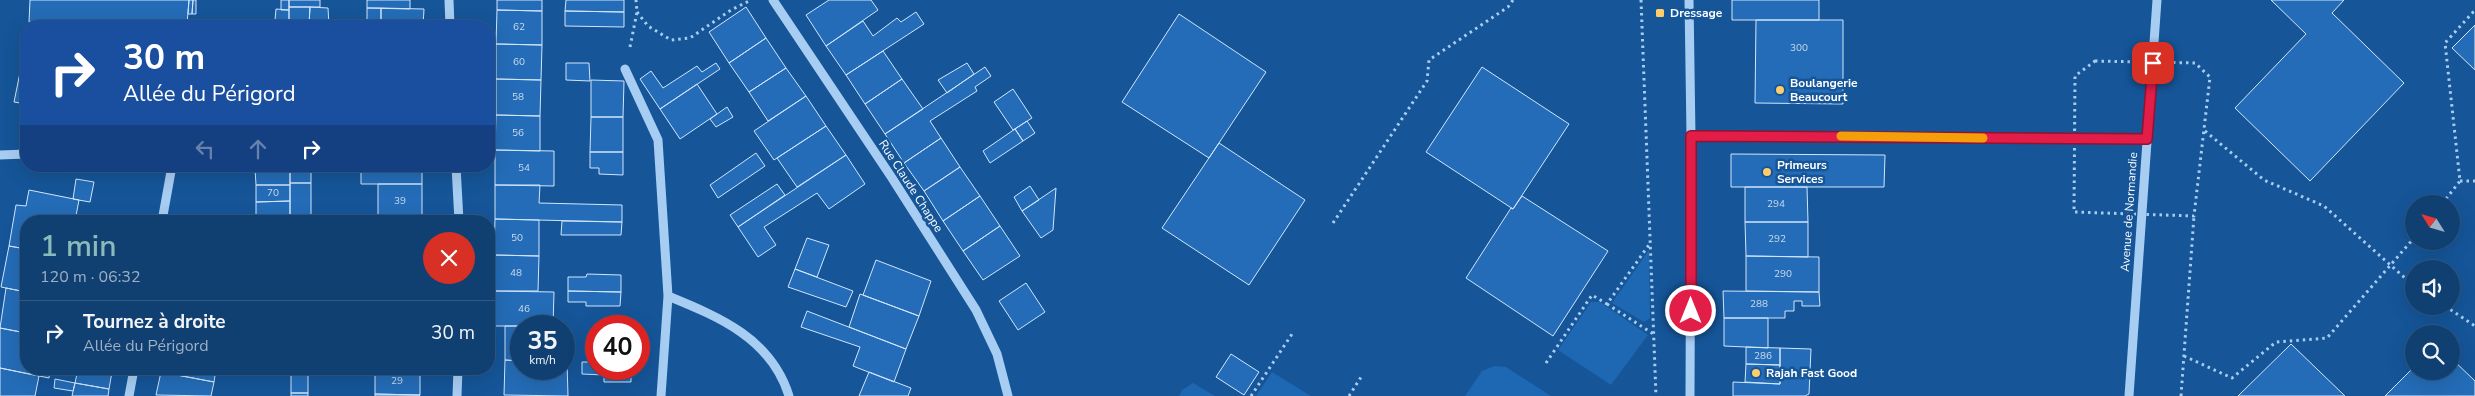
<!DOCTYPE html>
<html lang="fr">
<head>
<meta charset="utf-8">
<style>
  :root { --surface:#104072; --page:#1e4b7a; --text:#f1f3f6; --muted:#9cafc4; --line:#305984; --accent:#8bbbb9 }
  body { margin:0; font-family:"Nunito Sans",sans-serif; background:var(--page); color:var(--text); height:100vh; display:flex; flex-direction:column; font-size:19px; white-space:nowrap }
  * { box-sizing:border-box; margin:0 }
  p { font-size:16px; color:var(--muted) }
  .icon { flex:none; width:28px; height:28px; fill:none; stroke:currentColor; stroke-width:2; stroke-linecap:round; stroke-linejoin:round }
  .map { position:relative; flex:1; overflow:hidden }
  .sheet { position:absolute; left:20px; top:215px; width:475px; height:160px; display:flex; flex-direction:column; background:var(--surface); border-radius:20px; box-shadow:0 5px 20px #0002,0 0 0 1px var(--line) }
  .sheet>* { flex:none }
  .top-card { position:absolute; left:20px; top:20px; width:475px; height:152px; border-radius:20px; box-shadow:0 5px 20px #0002,0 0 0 1px var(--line); background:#1a4fa0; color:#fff; overflow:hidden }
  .needle { width:32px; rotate:307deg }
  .buttons { position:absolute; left:2405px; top:195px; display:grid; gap:10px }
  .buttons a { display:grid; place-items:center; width:55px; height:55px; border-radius:50%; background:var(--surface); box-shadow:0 5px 20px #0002,0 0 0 1px var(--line); font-size:25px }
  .speed { position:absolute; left:510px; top:315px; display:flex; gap:10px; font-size:25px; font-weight:700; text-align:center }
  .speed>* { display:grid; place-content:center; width:65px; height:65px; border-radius:50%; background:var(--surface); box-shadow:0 5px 20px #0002,0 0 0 1px var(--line); line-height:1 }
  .speed small { font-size:12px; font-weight:400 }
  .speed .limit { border:8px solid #d22; background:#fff; color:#111 }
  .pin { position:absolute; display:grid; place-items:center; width:42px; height:42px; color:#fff; margin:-21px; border-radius:10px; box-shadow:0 2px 8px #0006 }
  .me { position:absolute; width:55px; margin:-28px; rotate:0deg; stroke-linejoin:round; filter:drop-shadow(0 0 4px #0008) }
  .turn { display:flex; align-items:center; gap:18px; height:105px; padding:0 20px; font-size:22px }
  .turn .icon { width:65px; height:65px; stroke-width:2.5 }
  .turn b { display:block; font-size:35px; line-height:42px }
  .lanes { display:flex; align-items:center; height:48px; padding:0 20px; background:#0003; justify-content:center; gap:25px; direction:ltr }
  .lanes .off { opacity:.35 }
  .round { display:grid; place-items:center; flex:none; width:52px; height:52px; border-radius:26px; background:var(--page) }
  .summary { display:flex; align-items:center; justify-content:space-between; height:85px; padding:0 20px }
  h1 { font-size:30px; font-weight:600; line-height:38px; color:var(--accent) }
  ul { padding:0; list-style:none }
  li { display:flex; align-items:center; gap:15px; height:65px; padding:0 20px; border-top:1px solid var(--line) }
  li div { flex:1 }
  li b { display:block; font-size:19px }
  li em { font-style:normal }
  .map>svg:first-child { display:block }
</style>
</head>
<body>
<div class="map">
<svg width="2475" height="396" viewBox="0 0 2475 396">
  <rect width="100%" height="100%" fill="#155598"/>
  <!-- green -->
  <path fill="#1e67b2" d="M1649,250L1650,318L1644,322L1612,303Z
    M1591,302H1600L1648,335L1611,385L1558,350Z
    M1494,366L1506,367L1551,396H1465L1482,371Z
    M1272,372L1311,396H1256Z
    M1193,383L1215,396H1179L1182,390Z"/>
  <!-- building -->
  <path fill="#246cb7" stroke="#d0e6fc" d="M30,0H189L187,24L29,22Z
    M189,0H193L192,14H188Z
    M193,0H196V14H192Z
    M281,0H289V10H281Z
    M289,0H320V7H289Z
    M367,0H410V9L367,8Z
    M497,0H542V11L497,10Z
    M566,0H624V12L565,11Z
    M829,0H871L878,10L826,46L806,15Z
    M1732,0H1819V20H1732Z
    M2271,0H2344L2332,13L2404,83L2310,181L2235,108L2306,34Z
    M289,7H310L309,26H289Z
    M310,7L328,8L329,25L309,24Z
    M746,7L766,38L729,63L709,32Z
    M367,8H381V26H367Z
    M381,8L424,9L423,26H381Z
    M276,9L289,10V21L275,20Z
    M497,10L542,11V45L496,44Z
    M565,11L624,12V27L565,26Z
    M916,12L924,24L846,75L826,46L863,21L873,36L897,18L901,22Z
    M1179,14L1266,72L1209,158L1122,102Z
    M1756,20H1843V104L1755,103Z
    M58,22H69L68,26H57Z
    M69,22L91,23V26H68Z
    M2475,25V70L2452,48Z
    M766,38L786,68L749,92L729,63Z
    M496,44L542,45L541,80L496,79Z
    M883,51L902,79L865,104L846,75Z
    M23,58L26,59V104L14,102Z
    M566,63H589L590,81L566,80Z
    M716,63L720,69L660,109L640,79L651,71L663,88L697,66L702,72Z
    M967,63L974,74L947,93L938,80Z
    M985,67L991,76L975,87L977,91L930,121L941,138L904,163L885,134Z
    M1482,67L1569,124L1513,209L1426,152Z
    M786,68L806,96L768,121L749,92Z
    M496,79L541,80L540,116L496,115Z
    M902,79L923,109L885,134L865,104Z
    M591,80L624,81L623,117H591Z
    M697,84L717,114L680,139L660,109Z
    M1013,89L1032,118L1013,130L994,102Z
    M806,96L826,126L774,160L754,131Z
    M727,107L733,117L716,127L710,119Z
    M496,115L540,116V151L495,150Z
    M591,117H623V152H590Z
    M1027,121L1035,133L1023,141L1015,129Z
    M826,126L846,155L797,187L777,158Z
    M1015,129L1023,141L990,163L983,151Z
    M941,138L960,167L924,191L904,163Z
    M1219,143L1305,200L1249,285L1162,228Z
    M495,150L554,151V186L495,185Z
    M590,152H623V175L599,174V168H590Z
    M756,153L765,166L718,198L710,185Z
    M1731,154L1885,155L1884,187H1731Z
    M846,155L865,184L829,209L817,193L764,227L776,245L758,257L738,227Z
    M256,166H290V169H255Z
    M290,166H311V183H290Z
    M361,166H422V184H361Z
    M960,167L980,196L943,221L924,191Z
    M255,169H290V185H256Z
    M76,179L94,182L90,202L73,199Z
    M290,183H311V218L290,217Z
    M378,184H422V218H378Z
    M777,184L785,195L738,227L730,215Z
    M256,185H290V201L256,202Z
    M495,185H540L539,203L622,205V222L495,219Z
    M1030,186L1039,200L1022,211L1014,197Z
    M1745,187H1807L1808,222H1745Z
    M1056,188L1053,230L1041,238L1022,211Z
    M29,190L79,200L75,221H26V249L9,246L16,205L26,206Z
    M980,196L1000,226L963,251L943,221Z
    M1522,196L1608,251L1553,336L1466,278L1511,208L1513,209Z
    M290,201V217H256V202Z
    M256,217H290V221H256Z
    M290,217L315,218V221H290Z
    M378,218H422V221H378Z
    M495,219L539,220V256L494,255Z
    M562,221L622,222L621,235H561Z
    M1745,222H1808V257L1746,256Z
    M1000,226L1020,256L983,280L963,251Z
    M807,238L829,245L817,277L795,269Z
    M9,246L26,249V292L1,287Z
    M494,255L539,256L538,291H494Z
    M1746,256L1819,257V292L1746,291Z
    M876,260L931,281L919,316L863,295Z
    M795,269L853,291L846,307L788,287Z
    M587,274L621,275V292L568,291V277H586Z
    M1026,283L1045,312L1018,330L999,301Z
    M6,288L26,292V333L0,328Z
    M494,291L554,292L553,326H494Z
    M568,291L621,292L620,306H586V302H568Z
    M1723,291L1819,292L1820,306H1802V301H1794V311H1785V318H1724Z
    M860,294L919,316L906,349L849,327Z
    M807,311L906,349L894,382L853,366L860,347L801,327Z
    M1724,318H1768V348L1724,346Z
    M505,326H522L521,361L505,360Z
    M0,328L26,333V369H50L49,378L0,368Z
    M2291,344L2345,396H2238Z
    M1746,347L1780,348V365L1746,364Z
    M1780,348L1811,349L1809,394L1805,396H1733V382L1780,384Z
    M1231,354L1259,372L1244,395L1216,377Z
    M2451,358L2475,381V396H2385L2414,367V371H2451Z
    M505,360L521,361V369H564V362H567L568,396L504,395Z
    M582,362H596V369H631V382H604V375L582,374Z
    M1746,364L1780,365V384L1745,382Z
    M0,368L39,376L35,396H0Z
    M78,369H95L112,372L109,389L75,383Z
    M162,369H216L214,382L161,372Z
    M291,369H308V393H291Z
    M375,369H420V395L375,394Z
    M161,372L214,382L211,396L156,395Z
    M869,372L911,388L908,396H859Z
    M55,379L75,383L73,391L54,388Z
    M75,383L109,389L108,396H72Z
    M291,393H308V396H291Z
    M375,394L420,395L419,396H375Z"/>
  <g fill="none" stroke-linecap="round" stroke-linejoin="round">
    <!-- path -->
    <path stroke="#a8cdf2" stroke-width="3" stroke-dasharray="2.5 4" stroke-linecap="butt" d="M1641,0L1656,396
      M637,12L648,26L671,40L690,38L731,10L749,1
      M630,47L637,12L636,0
      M2095,61L2195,63L2210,77L2194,216L2074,212L2075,76Z
      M2205,131L2264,180L2324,206L2414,286
      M2460,181H2475
      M2442,204L2460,181L2445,43L2475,10
      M1333,223L1427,81L1429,60L1508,7L1513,0
      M1607,304L1655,335
      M2445,306L2475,326
      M2184,356L2232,378L2276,342L2327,338L2414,238
      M1546,363L1592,295L1607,304L1651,242
      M1251,396L1294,331
      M1349,396L1363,374
      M2181,396L2194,216"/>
    <!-- minor -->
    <path stroke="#a8cdf2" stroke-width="9" d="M449,0L450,26
      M773,0L892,178L976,310L997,354L1008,396
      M1689,0L1691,136L1690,396
      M625,69L658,140L668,296L661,396
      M1691,136L2147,139
      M0,155L26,154
      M456,166L459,221
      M162,221L172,166
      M668,296C719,317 771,338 789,396
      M129,396L134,369
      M457,396L458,369
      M2129,396L2157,0"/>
  </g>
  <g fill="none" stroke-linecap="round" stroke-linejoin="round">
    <!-- route casing -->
    <g stroke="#92132f" stroke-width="12">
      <path id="route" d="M1691,311V136L2147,139L2153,63"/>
    </g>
    <!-- route -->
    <use href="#route" stroke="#e11d48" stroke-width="9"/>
    <!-- slow -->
    <path stroke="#f59e0b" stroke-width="9" d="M1841,136L1983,138"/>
  </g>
  <!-- markers -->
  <g fill="#ffcd69" stroke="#155598" stroke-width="2">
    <rect x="1655" y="8" width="10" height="10" rx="2.5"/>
    <circle cx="1780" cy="90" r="5"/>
    <circle cx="1767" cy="172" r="5"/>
    <circle cx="1756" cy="373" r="5"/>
  </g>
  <g text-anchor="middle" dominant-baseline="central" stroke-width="5" stroke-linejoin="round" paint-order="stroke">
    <!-- number labels -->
    <g font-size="10" fill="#c8daed">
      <text x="519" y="27">62</text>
      <text x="1799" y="48">300</text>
      <text x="519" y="62">60</text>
      <text x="518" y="97">58</text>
      <text x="518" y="133">56</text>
      <text x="524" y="168">54</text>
      <text x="273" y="193">70</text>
      <text x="400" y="201">39</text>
      <text x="1776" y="204">294</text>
      <text x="517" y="238">50</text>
      <text x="1777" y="239">292</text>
      <text x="516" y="273">48</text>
      <text x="1783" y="274">290</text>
      <text x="1759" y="304">288</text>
      <text x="524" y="309">46</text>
      <text x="1763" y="356">286</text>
      <text x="397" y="381">29</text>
    </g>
    <!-- poi labels -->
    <g font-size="12" font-weight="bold" fill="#fff" stroke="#155598" text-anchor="start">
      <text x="1670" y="13">Dressage</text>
      <text x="1790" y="83">Boulangerie<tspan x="1790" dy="14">Beaucourt</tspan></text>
      <text x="1777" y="165">Primeurs<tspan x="1777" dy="14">Services</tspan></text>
      <text x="1766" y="373">Rajah Fast Good</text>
    </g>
    <!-- street labels -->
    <g font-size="12" fill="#fff" stroke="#155598">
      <text transform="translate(911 186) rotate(57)">Rue Claude Chappe</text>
      <text transform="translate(2129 212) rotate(-86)">Avenue de Normandie</text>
    </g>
  </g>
</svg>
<div class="buttons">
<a><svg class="needle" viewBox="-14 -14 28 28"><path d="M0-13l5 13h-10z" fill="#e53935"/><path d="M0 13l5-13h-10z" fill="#9cafc4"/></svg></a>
<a><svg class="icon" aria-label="sound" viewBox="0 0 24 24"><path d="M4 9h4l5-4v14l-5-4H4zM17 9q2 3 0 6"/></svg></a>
<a><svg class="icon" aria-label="search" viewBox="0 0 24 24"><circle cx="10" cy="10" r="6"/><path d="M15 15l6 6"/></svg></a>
</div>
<div class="speed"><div>35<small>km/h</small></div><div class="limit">40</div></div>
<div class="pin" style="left:2153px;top:63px;background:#d93025"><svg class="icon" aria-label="arrive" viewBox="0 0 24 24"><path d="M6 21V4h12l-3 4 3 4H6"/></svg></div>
<svg class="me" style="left:1691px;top:311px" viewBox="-20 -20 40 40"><circle r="17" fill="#e11d48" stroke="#fff" stroke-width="3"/><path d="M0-11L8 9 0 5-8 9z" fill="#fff"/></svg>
<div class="top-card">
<div class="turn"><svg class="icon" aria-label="right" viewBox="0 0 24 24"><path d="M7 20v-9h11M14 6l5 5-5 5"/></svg><div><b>30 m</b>Allée du Périgord</div></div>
<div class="lanes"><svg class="icon off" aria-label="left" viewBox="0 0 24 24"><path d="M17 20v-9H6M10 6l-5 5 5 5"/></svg><svg class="icon off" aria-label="ahead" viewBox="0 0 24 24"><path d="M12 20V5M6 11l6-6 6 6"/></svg><svg class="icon" aria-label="right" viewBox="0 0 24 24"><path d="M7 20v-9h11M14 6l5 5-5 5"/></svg></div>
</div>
<section class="sheet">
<div class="summary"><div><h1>1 min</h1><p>120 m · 06:32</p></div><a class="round" style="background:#d93025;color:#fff"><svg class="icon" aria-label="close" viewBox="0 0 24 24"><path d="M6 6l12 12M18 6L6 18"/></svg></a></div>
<ul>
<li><svg class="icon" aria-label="right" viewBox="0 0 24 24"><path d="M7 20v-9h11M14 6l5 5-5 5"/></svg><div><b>Tournez à droite</b><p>Allée du Périgord</p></div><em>30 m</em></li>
</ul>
</section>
</div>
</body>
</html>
